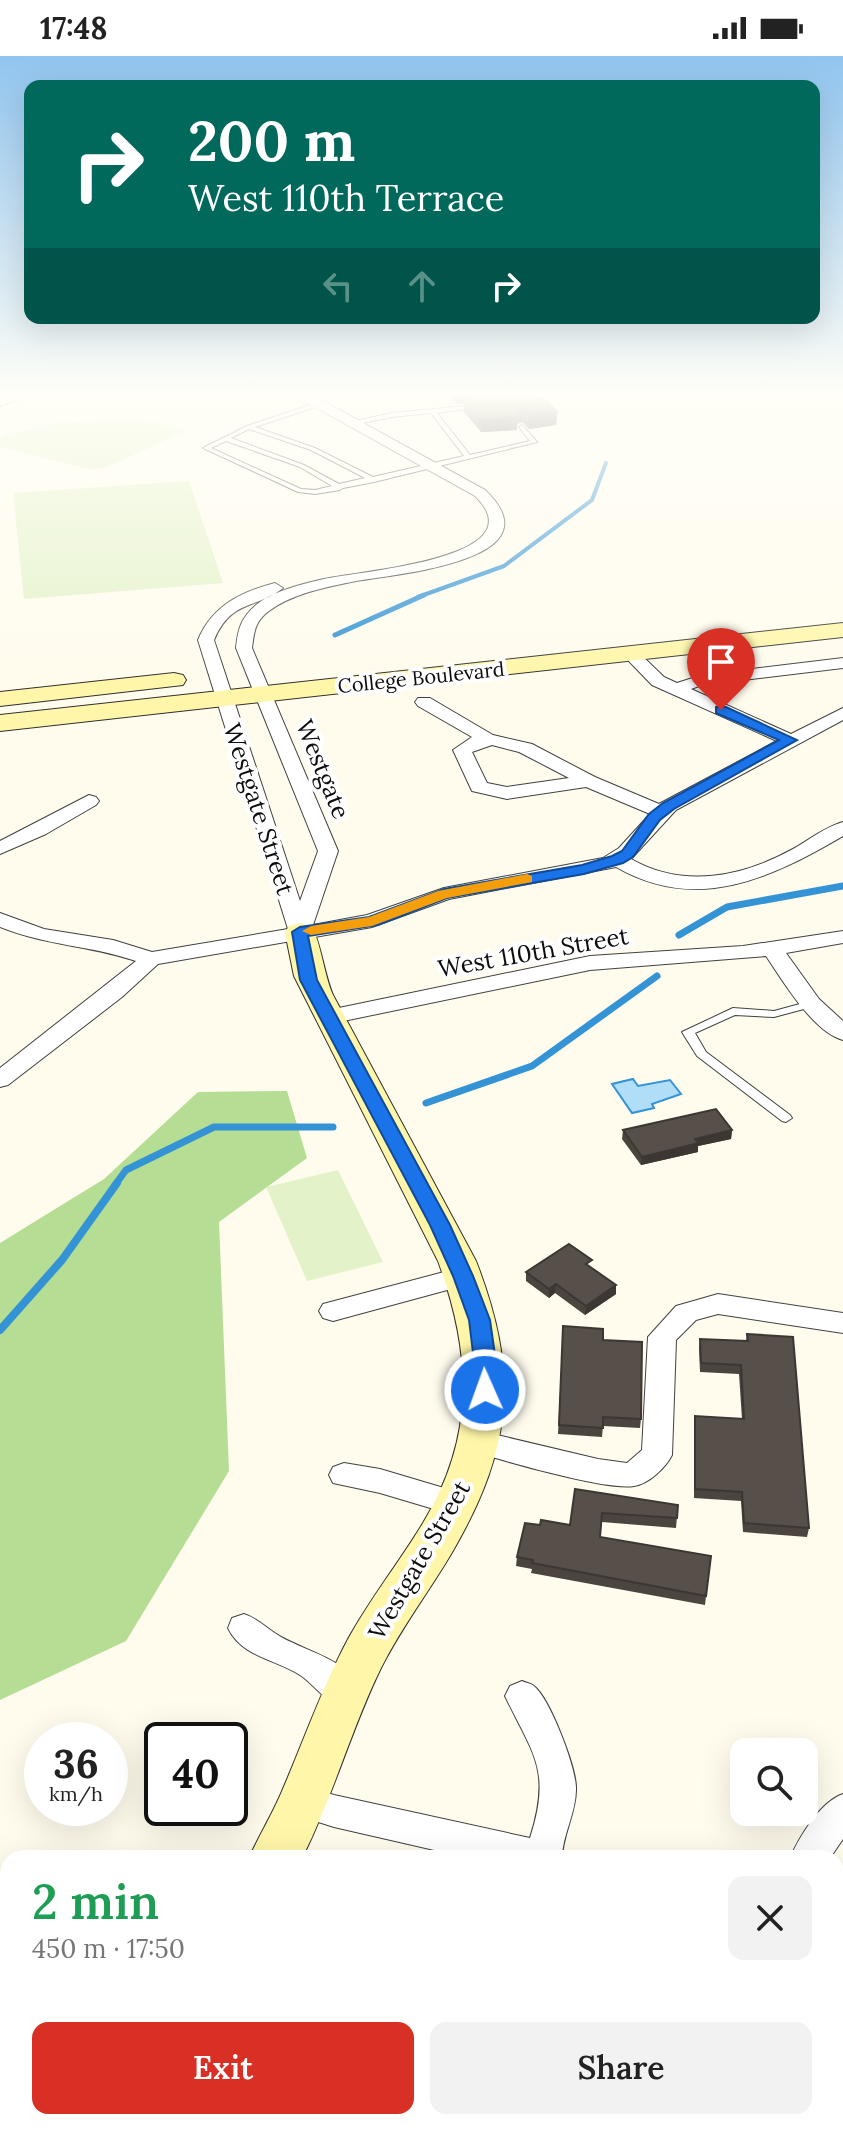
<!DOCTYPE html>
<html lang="en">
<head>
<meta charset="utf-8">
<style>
  :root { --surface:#fff; --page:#f2f2f2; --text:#222; --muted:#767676; --accent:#d93025 }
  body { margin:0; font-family:Lora,serif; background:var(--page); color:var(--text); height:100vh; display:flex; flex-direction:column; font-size:30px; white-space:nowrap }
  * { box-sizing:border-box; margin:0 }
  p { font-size:26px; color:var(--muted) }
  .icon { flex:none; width:44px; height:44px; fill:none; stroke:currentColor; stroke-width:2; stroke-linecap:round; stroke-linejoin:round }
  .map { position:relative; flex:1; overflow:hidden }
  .panel { position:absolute; left:0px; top:1794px; width:844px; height:280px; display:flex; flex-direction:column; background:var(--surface); border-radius:24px 24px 0 0; box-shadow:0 8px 32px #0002 }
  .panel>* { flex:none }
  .guide { position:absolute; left:24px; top:24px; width:796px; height:244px; border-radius:16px; box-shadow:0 8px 32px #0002; background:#00695c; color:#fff; overflow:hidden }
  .controls { position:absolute; left:730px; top:1682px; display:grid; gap:16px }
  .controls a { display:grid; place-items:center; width:88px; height:88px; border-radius:16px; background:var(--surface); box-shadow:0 8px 32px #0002; font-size:40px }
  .speed { position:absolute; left:24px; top:1666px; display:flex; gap:16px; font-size:40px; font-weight:700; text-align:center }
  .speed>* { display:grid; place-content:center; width:104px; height:104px; border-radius:50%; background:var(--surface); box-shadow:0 8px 32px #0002; line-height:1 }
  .speed small { font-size:20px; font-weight:400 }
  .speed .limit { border:4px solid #111; border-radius:12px; background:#fff; color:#111 }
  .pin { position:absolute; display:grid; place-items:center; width:68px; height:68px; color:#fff; margin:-82px -34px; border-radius:50% 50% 50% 0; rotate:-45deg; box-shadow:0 0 8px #0007 }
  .pin .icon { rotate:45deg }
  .me { position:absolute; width:88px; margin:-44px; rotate:358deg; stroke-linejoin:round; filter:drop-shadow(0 0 6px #0008) }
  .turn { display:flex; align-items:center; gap:28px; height:168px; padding:0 32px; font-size:36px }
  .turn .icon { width:104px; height:104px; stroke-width:2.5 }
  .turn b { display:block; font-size:56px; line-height:68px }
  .lanes { display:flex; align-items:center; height:76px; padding:0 32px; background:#0003; justify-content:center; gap:40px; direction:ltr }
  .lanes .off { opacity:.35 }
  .round { display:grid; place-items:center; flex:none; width:84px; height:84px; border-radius:16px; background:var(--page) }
  .headline { display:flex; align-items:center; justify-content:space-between; height:136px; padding:0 32px }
  h1 { font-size:48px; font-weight:600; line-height:60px; color:#1e9e55 }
  .action { display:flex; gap:16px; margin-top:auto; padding:16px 32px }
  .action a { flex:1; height:92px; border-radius:16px; background:var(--accent); color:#fff; font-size:32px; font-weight:600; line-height:92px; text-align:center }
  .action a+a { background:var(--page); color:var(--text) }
  .status { display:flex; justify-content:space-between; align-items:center; height:56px; padding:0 40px; background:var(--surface); direction:ltr }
  .status svg { height:22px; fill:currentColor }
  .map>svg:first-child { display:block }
</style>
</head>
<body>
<div class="status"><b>17:48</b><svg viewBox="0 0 49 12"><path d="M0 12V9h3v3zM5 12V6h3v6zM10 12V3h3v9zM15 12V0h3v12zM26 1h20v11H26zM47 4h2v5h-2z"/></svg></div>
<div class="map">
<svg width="843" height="2074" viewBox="0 0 843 2074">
  <rect width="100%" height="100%" fill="#fffcee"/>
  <!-- forest -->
  <path fill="#b5dd94" d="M287,1035L307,1102L219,1166L229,1415L126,1585L0,1644V1187L104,1123L198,1036Z"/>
  <!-- pitch -->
  <path fill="#e3f2c8" d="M137,363L189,374L104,412L89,413L0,391V382L5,379L52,367Z
    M189,425L223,527L24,543L13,437Z
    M338,1114L383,1206L307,1225L266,1131Z"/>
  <!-- water -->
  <path fill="#b0def9" stroke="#3393d4" stroke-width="2" d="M633,1023L638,1030L670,1024L681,1038L652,1048L654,1052L632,1057L612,1028Z"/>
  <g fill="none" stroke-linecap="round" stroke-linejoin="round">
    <!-- stream-far3 -->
    <path stroke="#3393d4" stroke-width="4" d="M418,541L504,510L592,444L606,407"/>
    <!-- stream-far2 -->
    <path stroke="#3393d4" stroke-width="5" d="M335,579L424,539"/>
    <!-- stream-far1 -->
    <path stroke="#3393d4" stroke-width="7" d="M679,879L727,851L843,830
      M426,1047L532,1010L657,920
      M115,1129L126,1114L214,1071H333"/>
    <!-- stream -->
    <path stroke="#3393d4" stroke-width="8" d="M0,1274L62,1204L117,1127"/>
    <!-- lane casing -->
    <g stroke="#414141" stroke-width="2">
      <path id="lane" d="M319,346L321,347V349L255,371L315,392L373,421L464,400L431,357L392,361L353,369L350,367L351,366L392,357L465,350L467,351V353L437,357L470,399L530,385L519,371L522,369L537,386L374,426L343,432L340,434L315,438L298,436L203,392L247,370ZM249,373L311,394L365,422L339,428L304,409L231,382ZM226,385L300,411L332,430L315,434L301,433L211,392Z
        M811,945L815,946L817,948L815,950L774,961L735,959L695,977L706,996L790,1059L792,1062L786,1066L782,1065L697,1000L682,976L733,952L774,955Z"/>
    </g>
    <!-- street casing -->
    <g stroke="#414141" stroke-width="2">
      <path id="street" d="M21,336H40L0,350V342Z
        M282,336H299L323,345L485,434C560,505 395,518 356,525C327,531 293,537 269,555C255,565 254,576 252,592L338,795L313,869L367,859L444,832L603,802L619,792L650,758L586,731L507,743L472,735L453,694L472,681L418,650L415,646L418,642H430L493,679L532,688L595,721L659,748L777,685L652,629L622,598L630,593L636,594L664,621L677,627L702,619L843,602V612L702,629L691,633L791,678L843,652V664L676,754L631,803C684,833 742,821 793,793C809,784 825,771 843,766V780C771,822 697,858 616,811L449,843L372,871L158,908L122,941L8,1029L0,1031V1012L136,905C89,889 47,890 0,871V857L44,873L113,884L152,896L288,873L198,584C212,550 241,536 275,527L283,532C257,553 231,543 214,584L300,845L318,795L236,592C238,573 241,562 256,549C273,535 302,528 324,523C358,515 540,503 475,440L315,351ZM492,689L519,696L569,722L507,731L487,727L472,696Z
        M89,739L96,741L99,745L96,749L46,778L0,798V785Z
        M843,875V887L786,897L819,943L843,965V984C813,976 783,925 766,900L590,914L329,968L321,966L318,961L321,956L329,954L590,900L743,890Z
        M463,1211L473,1213L477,1220L473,1227L333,1265L323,1262L319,1255L323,1248Z
        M718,1238L843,1257V1277L718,1258L696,1264L676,1284L672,1399C666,1411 649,1428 634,1430C606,1435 501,1404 469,1394L465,1386L469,1378L480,1375L598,1403L627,1407L642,1394L648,1281L676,1250Z
        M344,1407L380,1413L454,1435L465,1438L469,1447L465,1456L454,1459L380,1437L333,1427L329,1419L333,1411Z
        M244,1558C259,1563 268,1574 281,1581C310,1597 347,1603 363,1636L358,1646C354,1648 350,1651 346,1651C329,1651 313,1627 300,1619C275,1603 242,1601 228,1572L232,1562Z
        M522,1625C526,1627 531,1627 534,1630C550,1643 577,1713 576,1734C576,1757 562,1780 562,1802H469L334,1771L290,1757L285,1745L290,1733L303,1729L334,1739L530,1782C552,1714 533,1698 505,1640L510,1630Z
        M843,1738V1783L830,1802H790C800,1780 820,1746 843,1738Z
        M0,1877L8,1881V1940L0,1937Z
        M836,1898L843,1901V1939L836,1936Z
        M412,2066H454L451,2074H408Z"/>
    </g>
    <!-- secondary casing -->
    <g stroke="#303030" stroke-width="2">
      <path id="secondary" d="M843,567V581L0,675V659Z
        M174,617L183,619L186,624L183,629L0,650V636Z
        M300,867L311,870C320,882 324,919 333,939L476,1205C519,1316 513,1390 454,1493C431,1533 402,1570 381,1612C351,1673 333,1741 302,1802H249C258,1782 270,1762 279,1742C302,1690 320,1636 347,1585C369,1544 399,1507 423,1467C476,1380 472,1298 438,1205L294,920L285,876L289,870Z
        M12,2066H76L73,2074H9Z"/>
    </g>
    <!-- lane -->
    <use href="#lane" fill="#fff" fill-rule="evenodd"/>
    <!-- street -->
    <use href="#street" fill="#fff" fill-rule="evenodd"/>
    <!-- secondary -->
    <use href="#secondary" fill="#fff6a9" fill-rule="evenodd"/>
  </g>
  <!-- wall -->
  <path fill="#4b443f" d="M447,336H538L557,356L556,369L529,373L522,366L517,368V374L481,376L464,356V348H457Z
    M623,1074H732L731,1083L698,1090V1096L641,1109L622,1083Z
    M592,1212L616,1229V1238L585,1259L555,1237L549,1242L526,1225V1216Z
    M563,1270L603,1284L641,1363L640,1372L603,1370L602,1381L558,1378Z
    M747,1278L809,1472L807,1481L743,1476L741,1445L694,1442V1369L695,1360L742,1363L739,1318L700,1316L699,1292L700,1283L746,1285Z
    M575,1433L678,1449L676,1472L602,1466L600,1482L706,1540L705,1549L531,1517L532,1513L516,1510L517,1501L540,1469H570Z"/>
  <!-- shaded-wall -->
  <path fill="#3d3733" d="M351,336H375L351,338Z
    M523,353L522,366L517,368V374L481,376V364L518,356Z
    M557,356L556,369L529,373L530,360Z
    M732,1074L731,1083L698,1090V1096L641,1109L642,1101L695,1083Z
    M556,1228L555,1237L549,1242V1233Z
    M616,1229V1238L585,1259L586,1250Z"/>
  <!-- building -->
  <path fill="#574f49" stroke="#3d3733" stroke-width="2" d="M469,336H538L557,356L530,360L523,353L518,356V361L481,364L464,344L469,342Z
    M716,1053L732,1074L695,1083L699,1087L642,1101L623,1074Z
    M569,1188L592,1204L586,1208L616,1229L586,1250L556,1228L549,1233L526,1216Z
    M563,1270L603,1273V1284L642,1286L641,1363L603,1361V1372L559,1369Z
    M747,1278L793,1281L809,1472L744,1467L742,1436L695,1433V1360L744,1363L741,1309L701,1307L700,1283L748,1285Z
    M575,1433L678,1449L677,1462L602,1457L600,1481L711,1500L706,1540L532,1507L533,1504L517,1501L525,1467L540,1469L541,1464L570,1469Z"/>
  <!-- sky -->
  <linearGradient id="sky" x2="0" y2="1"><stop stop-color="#91c5ef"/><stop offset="0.54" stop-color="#fffef7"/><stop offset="1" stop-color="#fffef7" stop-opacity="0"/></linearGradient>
  <rect width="843" height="626" fill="url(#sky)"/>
  <!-- route -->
  <path fill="#1a73e8" stroke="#114b97" stroke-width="2" d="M716,651H726L797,684L674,753L660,764L633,801L623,807L584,818L447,842L378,869L308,880L317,924L450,1169L473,1220L490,1264L497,1313L493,1340H477L474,1334L475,1313L469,1264L453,1220L430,1169L300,924L292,876L300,871L369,861L444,833L582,809L612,800L622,795L649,758L663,747L779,684L716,657Z"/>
  <!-- slow -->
  <path fill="#f59e0b" d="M527,818L532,820V826L447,842L372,870L311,879L302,875L311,870L369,861L438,835Z"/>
  <g text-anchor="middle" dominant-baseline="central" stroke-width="8" stroke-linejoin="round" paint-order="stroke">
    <!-- far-street labels -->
    <g font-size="20" fill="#0e0e0e" stroke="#fff">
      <text transform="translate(421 621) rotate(-6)">College Boulevard</text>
    </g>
    <!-- street labels -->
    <g font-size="24" fill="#0e0e0e" stroke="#fff">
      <text transform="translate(323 713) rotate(68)">Westgate</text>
      <text transform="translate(259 753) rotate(72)">Westgate Street</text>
      <text transform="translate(533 896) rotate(-10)">West 110th Street</text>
      <text transform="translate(419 1504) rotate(-60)">Westgate Street</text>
    </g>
  </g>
</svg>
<div class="controls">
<a><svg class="icon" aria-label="search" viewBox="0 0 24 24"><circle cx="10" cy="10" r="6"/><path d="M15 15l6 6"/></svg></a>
</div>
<div class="speed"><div>36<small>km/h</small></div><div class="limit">40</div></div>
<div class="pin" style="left:721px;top:654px;background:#d93025"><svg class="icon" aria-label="arrive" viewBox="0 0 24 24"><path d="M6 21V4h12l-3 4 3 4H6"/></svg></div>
<svg class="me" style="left:485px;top:1334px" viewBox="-20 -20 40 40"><circle r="17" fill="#1a73e8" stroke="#fff" stroke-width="3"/><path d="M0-11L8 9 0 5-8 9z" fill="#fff"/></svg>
<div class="guide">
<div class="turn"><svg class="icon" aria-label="right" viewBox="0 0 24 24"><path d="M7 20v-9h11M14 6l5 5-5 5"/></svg><div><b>200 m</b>West 110th Terrace</div></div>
<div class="lanes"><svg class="icon off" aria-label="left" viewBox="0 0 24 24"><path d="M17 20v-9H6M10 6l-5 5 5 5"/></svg><svg class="icon off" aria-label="ahead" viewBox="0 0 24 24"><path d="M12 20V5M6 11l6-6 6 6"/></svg><svg class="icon" aria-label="right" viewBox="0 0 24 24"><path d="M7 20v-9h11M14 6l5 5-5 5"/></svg></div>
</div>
<section class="panel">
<div class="headline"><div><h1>2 min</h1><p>450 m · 17:50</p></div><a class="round"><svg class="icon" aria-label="close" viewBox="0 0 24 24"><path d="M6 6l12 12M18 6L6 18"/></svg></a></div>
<div class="action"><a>Exit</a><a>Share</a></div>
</section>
</div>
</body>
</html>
